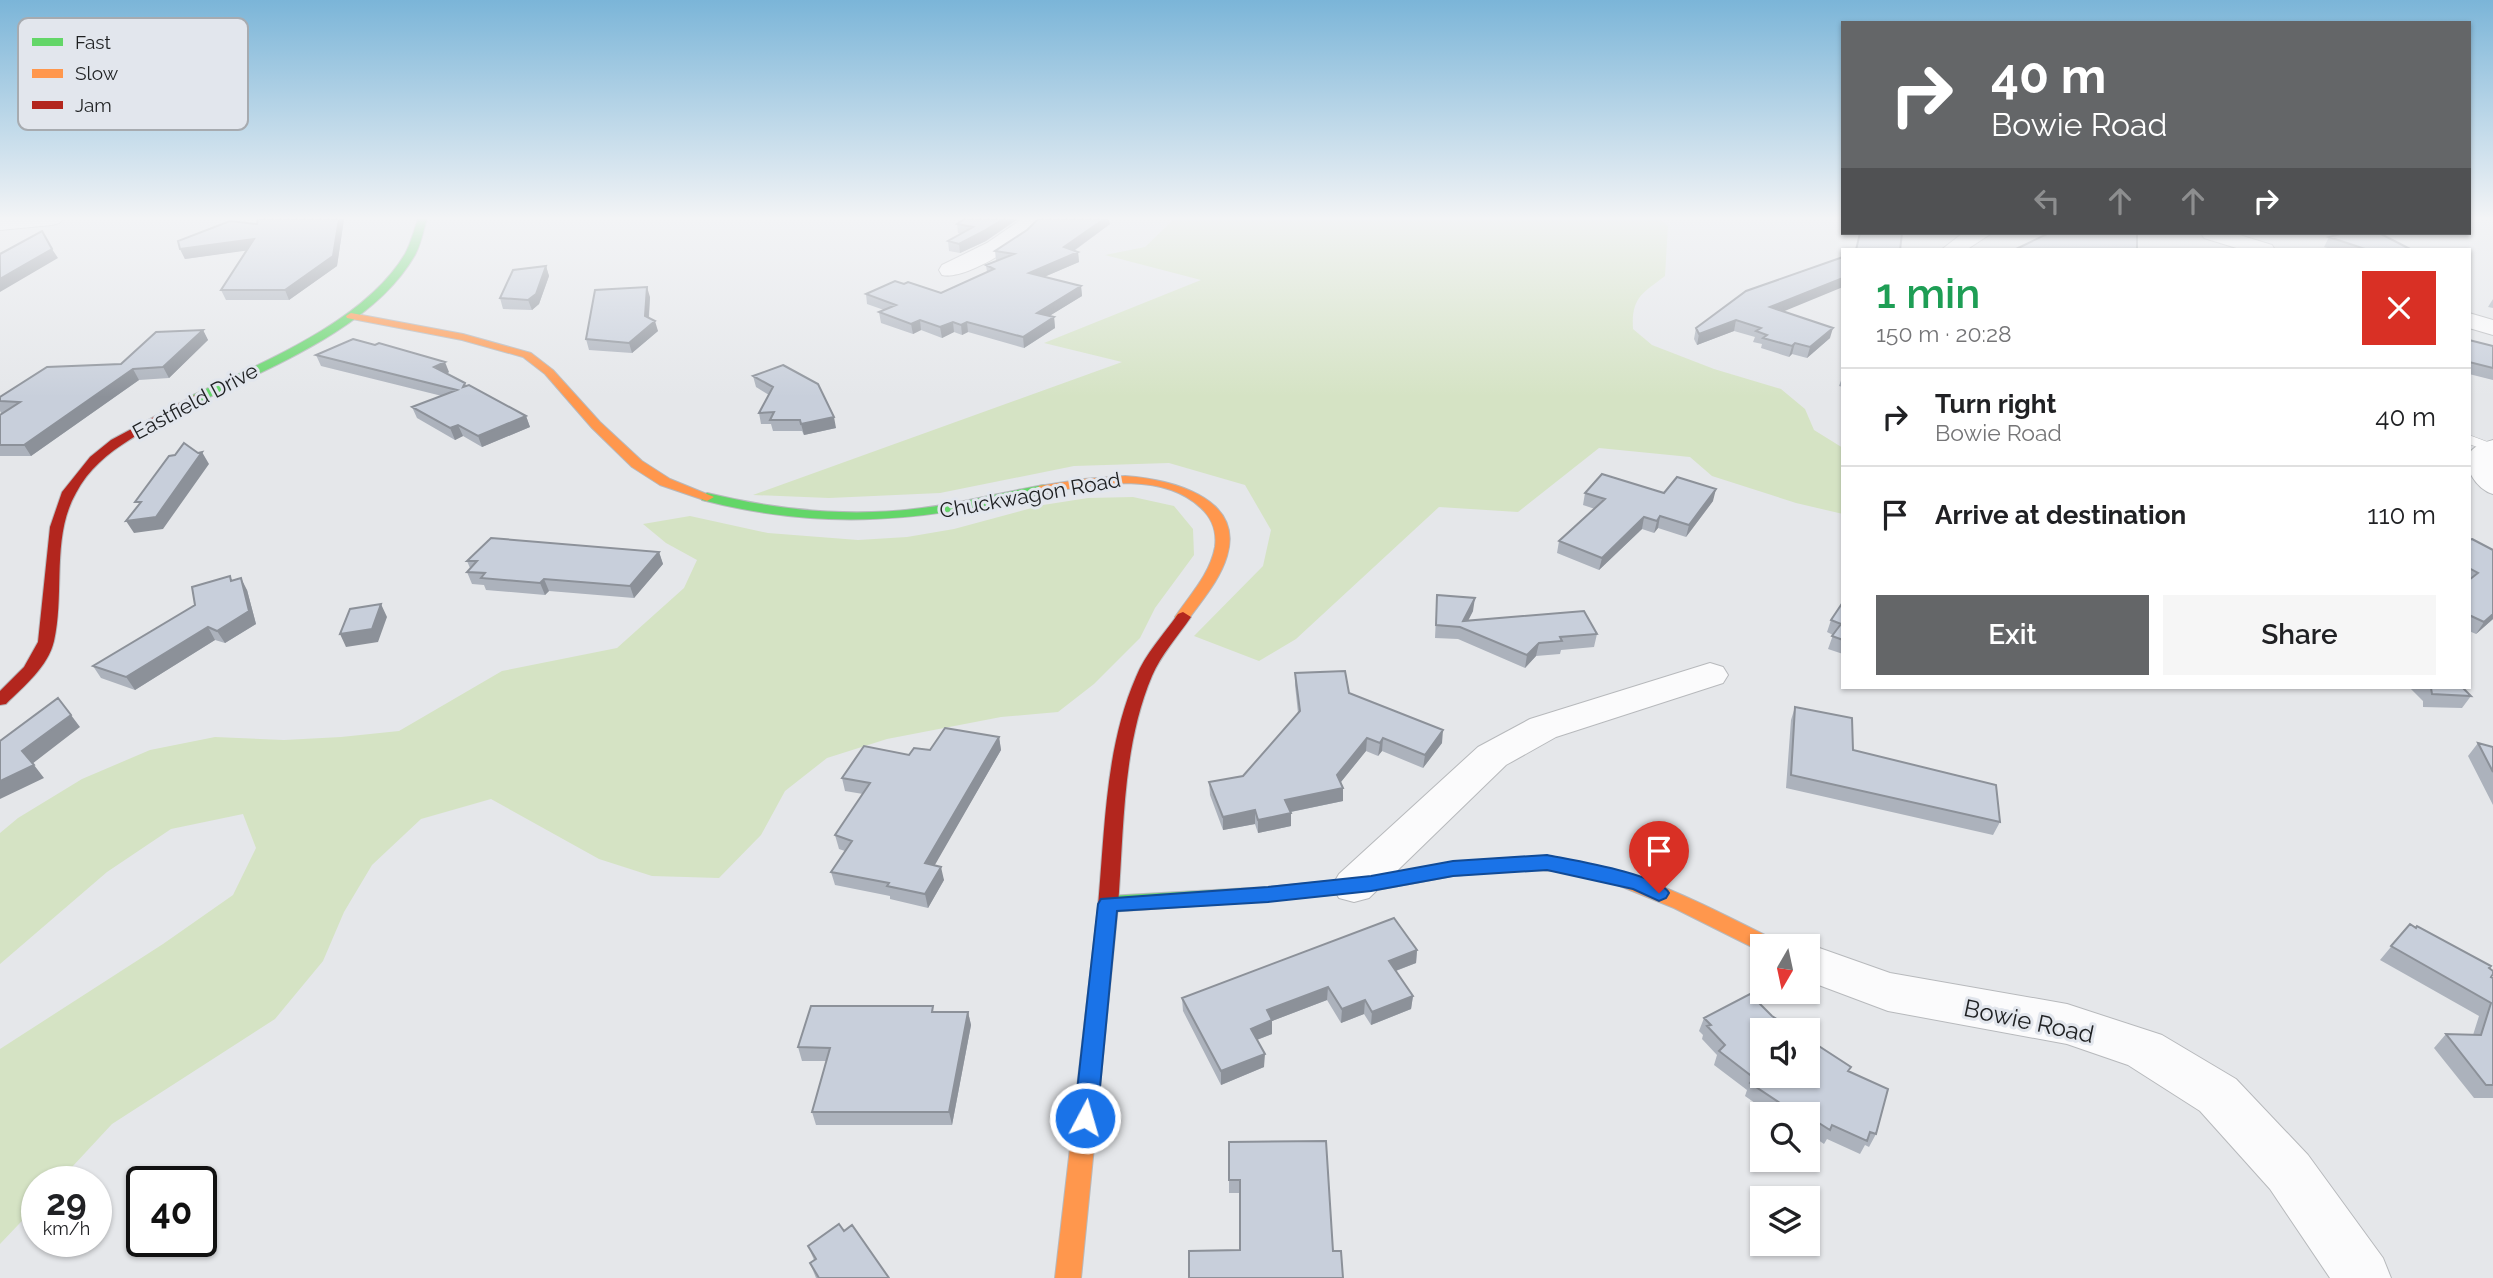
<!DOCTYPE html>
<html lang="en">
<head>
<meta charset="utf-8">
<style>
  :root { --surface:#fff; --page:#f6f6f6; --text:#202124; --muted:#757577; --line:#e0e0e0; --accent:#646668 }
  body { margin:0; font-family:Raleway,sans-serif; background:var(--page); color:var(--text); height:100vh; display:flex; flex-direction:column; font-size:26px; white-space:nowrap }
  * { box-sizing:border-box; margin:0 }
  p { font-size:23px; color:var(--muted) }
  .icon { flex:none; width:38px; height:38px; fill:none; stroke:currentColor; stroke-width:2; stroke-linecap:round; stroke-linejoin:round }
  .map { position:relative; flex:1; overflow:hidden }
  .panel { position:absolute; left:1841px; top:248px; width:630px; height:441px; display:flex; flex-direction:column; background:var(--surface); border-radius:0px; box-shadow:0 2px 5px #0004 }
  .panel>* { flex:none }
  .hud { position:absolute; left:1841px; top:21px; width:630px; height:214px; border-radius:0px; box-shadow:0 2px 5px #0004; background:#646668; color:#fff; overflow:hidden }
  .needle { width:46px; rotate:189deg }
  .buttons { position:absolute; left:1750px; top:934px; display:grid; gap:14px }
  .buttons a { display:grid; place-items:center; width:70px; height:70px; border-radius:0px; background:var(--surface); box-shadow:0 2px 5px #0004; font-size:35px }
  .speed { position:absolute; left:21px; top:1166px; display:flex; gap:14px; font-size:35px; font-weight:700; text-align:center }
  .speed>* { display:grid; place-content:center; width:91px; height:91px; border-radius:50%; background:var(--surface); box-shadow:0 2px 5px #0004; line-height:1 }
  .speed small { font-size:18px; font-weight:400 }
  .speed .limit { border:4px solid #111; border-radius:10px; background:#fff; color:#111 }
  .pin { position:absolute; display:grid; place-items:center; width:60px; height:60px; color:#fff; margin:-72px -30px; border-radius:50% 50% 50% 0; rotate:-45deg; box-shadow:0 0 7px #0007 }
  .pin .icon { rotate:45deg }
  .me { position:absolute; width:77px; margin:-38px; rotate:6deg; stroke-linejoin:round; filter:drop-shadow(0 0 5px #0008) }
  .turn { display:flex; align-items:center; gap:24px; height:147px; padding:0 35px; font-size:32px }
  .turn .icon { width:91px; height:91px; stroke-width:2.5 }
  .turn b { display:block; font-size:49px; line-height:60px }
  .lanes { display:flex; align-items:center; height:66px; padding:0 35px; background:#0003; justify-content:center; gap:35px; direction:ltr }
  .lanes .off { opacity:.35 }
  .round { display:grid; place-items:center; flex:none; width:74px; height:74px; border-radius:0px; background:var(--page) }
  .summary { display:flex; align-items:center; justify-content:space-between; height:119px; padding:0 35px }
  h1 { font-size:42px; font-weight:600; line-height:52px; color:#1e9e55 }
  .primary-button { display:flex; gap:14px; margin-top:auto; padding:14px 35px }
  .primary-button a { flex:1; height:80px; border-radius:0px; background:var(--accent); color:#fff; font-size:28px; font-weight:600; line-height:80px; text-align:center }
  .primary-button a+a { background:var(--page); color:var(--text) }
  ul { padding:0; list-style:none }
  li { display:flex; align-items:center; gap:21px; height:98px; padding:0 35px; border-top:2px solid var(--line) }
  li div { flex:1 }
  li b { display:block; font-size:26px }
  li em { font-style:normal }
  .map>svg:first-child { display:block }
</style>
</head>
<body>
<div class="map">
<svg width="2493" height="1278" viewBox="0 0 2493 1278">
  <rect width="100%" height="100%" fill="#e5e7ea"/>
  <!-- green -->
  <path fill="#d5e3c4" d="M1174,219H1660L1668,226L1665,276C1643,293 1631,297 1633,329L1652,345L1714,369L1781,389L1805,409L1814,430L1843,448V514L1796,503L1712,476L1690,457L1599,448L1518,512L1439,507L1296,639L1259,661L1194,636L1263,566L1271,530L1245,485L1169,463L1074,466L940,493L829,498L753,495L1122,362L1044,343L1201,280L1105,255L1145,247Z
    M1133,497L1174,506L1193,529L1194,555L1155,608L1140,638L1094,684L1058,712L1001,717L887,739L827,758L785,791L761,835L719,878L652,876L599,859L491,799L421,819L372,865L344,912L323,961L275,1019L112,1124L59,1181H37V1205L0,1244V1049L163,944L233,895L256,848L243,814L171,829L107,872L0,964V833L18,818L82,779L150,750L215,737L284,740L341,737L399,731L502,671L617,648L684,588L697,560L666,543L643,524L690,516L768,533L858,540L907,537L954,529L1043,505L1088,498Z"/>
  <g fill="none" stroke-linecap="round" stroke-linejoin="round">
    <!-- lane casing -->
    <g stroke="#b7b9bc" stroke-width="1">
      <path id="lane" d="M2469,435L2493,444V453L2469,444Z"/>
    </g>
    <!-- street casing -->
    <g stroke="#b7b9bc" stroke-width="2">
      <path id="street" d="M0,219H63L59,223L52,225L0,230Z
        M1022,219H1045C1030,239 966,281 942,275L939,270L942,265L987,243Z
        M1963,233H1992L1966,250H1941Z
        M2201,233H2233L2272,245L2275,250H2243L2204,238Z
        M2469,313L2493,320V335L2469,328Z
        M2493,440V494C2477,490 2459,464 2472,450C2478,444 2486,442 2493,440Z
        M1710,663L1723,667L1728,675L1723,683L1556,737L1506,765L1369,898L1354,902L1339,898L1332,886L1339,874L1478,747L1530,719Z
        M1808,944L1890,973L2067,1004L2162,1035L2236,1079L2308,1155L2383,1258L2391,1278H2330L2270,1189L2200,1111L2128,1065L2067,1044L1888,1011L1808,981V947H1799Z"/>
    </g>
    <!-- fast casing -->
    <g stroke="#b7b9bc" stroke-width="2">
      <path id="fast" d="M418,219H427C423,231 421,244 415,255C374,327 271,367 199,402H191V396C259,364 365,322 405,254C411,243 414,230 418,219Z
        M1044,485L1051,489L1049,492C927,521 825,532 702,500L700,497L707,493C777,510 849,518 922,508C963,503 1003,492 1044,485Z
        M1522,857L1529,859L1532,864L1529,869L1453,876L1371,891L1268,901L1108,912L1101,909L1098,904L1101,899L1108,896L1268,887L1371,877L1453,862Z"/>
    </g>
    <!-- slow casing -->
    <g stroke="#b7b9bc" stroke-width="2">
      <path id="slow" d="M351,313L463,334L531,353L553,370L600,422L642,461L670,479L714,497L707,501L660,485L632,467L592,428L545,374L523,357L462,340L347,318L346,316Z
        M1125,476C1167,479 1245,496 1227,556C1220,580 1202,600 1188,620H1178L1175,617C1190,595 1210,574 1215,547C1217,532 1212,518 1201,508C1161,470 1092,485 1044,493L1037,489L1039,486L1084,479Z
        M1522,857C1618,857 1694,900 1777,941L1780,947H1762V952L1674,908L1615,884L1555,871L1515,869L1512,864L1515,859Z
        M1108,898L1115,901L1118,906L1081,1278H1055L1098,906L1101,901Z"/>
    </g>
    <!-- jam casing -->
    <g stroke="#b7b9bc" stroke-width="2">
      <path id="jam" d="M195,395L199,396V402C156,426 100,447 76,493C51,537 65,593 54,641C48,667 24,686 6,704L0,705V691L24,667L38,642L50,527L62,492L90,457L111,440Z
        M1183,612L1191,617C1178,636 1161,655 1152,676C1122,747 1124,830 1118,906L1115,911L1108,914L1101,911L1098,906C1105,830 1105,748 1136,677C1145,654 1164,634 1178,614Z"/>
    </g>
    <!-- lane -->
    <use href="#lane" fill="#fbfbfc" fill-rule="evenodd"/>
    <!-- street -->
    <use href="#street" fill="#fbfbfc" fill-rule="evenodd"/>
    <!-- fast -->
    <use href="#fast" fill="#63d668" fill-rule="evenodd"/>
    <!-- slow -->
    <use href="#slow" fill="#ff974d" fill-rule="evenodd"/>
    <!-- jam -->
    <use href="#jam" fill="#b3261e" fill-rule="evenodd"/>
  </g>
  <!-- wall -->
  <path fill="#acb2bc" d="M258,219H344L337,266L289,300H226L221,290L246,250L185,259L180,249L257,224Z
    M964,219L986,241L960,253L949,251L948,241L961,234L958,233L957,224Z
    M1110,224L1074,251L1078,252L1079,262L1044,277L1081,286L1082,296L1049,316L1054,317L1055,328L1024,348L968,332L962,335L954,332L942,338L921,330L913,334L881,323L879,312L884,310L867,304L866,294L904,284L941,293L987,272L986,265L998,261L996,260L995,251Z
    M2329,237L2412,250H2334L2324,247Z
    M546,266L549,276L539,304L532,310L503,309L500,298Z
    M650,297L649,318L658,331L632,353L589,350L586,339Z
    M2493,299V308L2488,307Z
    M1783,312L1830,338L1807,358L1792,354L1789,357L1761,348L1762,344L1753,342L1755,337L1734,331L1697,345L1694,339L1696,328Z
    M203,330L208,340L169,378L139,380L31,456H0V415L4,413H1L0,411V397L121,364Z
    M2469,340L2493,346V380L2469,374Z
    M316,355L449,372L447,374L465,383L466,386L526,416L530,427L482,447L463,436L455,440L417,418L412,407L442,396L321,366Z
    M783,365L836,428L804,435L802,431H773L771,424H761L759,413L769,395L756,387L753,376Z
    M1843,375V387L1839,386Z
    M1585,493H1664L1713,501L1686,537L1658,528L1654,533L1642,529L1599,570L1557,553L1559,541L1595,509L1583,505Z
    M2469,540L2493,550V619L2476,634L2469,631Z
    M659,552L663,564L634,598L549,591L545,595L486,590L484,585L472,584L467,572L470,568L467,561Z
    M232,580L247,590L256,624L225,643L215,640L135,690L101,678L93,666L195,605Z
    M1437,595L1473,611L1468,620L1597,634L1594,647L1561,650L1560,654L1536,656L1525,668L1458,639L1435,638Z
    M1843,602V654L1828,649L1833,635L1827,632L1831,620Z
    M1295,673L1349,693L1442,743L1423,768L1382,751L1378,756L1366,751L1341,782L1343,788V801L1291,812V826L1258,833L1255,824L1223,830L1210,795L1209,782L1243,776L1298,713L1295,685Z
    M2410,688H2463L2471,696L2462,708L2423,707V701Z
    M1795,707L1853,750L2000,822L1993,835L1786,788L1791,720Z
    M999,737L1001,750L934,865L944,880L928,908L890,899V896L835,885L831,872L845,851L839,849L835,835L863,794L845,791L842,778L909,755Z
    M2478,743L2493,747V805L2468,756Z
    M2410,924L2489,968L2491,977L2493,978V1098H2474L2434,1048L2446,1034L2473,1035L2479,1016L2380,960Z
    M1417,950L1416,963L1396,971L1413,996L1411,1009L1371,1025L1364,1014L1341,1023L1327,1000L1272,1021V1034L1257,1040L1264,1067L1221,1085L1183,1011L1182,998Z
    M935,1012H968L971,1025L952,1125H816L812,1112L827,1061H802L798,1047Z
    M1772,1016L1849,1071L1876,1134L1869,1147L1865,1145L1860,1154L1827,1139L1824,1144L1808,1133V1115H1772L1745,1096L1747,1090L1714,1065L1717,1055L1702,1039L1703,1035L1699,1031L1704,1018Z
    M1229,1142L1333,1251L1240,1250V1193H1229Z
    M844,1231L889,1278H816L810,1263L814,1260L808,1246Z"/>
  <!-- shaded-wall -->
  <path fill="#8c9199" d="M339,219H344L337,266L289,300L285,290Z
    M1003,219H1018L986,241L960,253L959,244Z
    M1104,219H1109L1110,224L1065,257L1064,247Z
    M254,239L258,249L185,259L180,249Z
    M52,249L58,258L0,292V279Z
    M1078,252L1079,262L1030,283L1029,273Z
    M546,266L549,276L539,304L532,310L528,300Z
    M1843,278V287L1768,318L1770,307Z
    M1081,286L1082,296L1038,323L1037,313Z
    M647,287L650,297L648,326L645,316Z
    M1054,317L1055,328L1024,348L1023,337Z
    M920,320L921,330L913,334L911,324Z
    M1736,320L1734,331L1697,345L1699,334Z
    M655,321L658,331L632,353L629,343Z
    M953,322L954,332L942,338L940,327Z
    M967,322L968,332L962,335L961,325Z
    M1833,328L1830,338L1807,358L1810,347Z
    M203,330L208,340L169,378L163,367Z
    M1795,343L1792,354L1789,357L1792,346Z
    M445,362L449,372L439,378L434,367Z
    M133,369L139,380L31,456L24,445Z
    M526,416L530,427L482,447L478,436Z
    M834,417L836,428L804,435L801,424Z
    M458,425L463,436L455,440L450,428Z
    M202,452L209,464L163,529L134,533L126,521Z
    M1716,489L1713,501L1686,537L1689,525Z
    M1660,516L1658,528L1654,533L1657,521Z
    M1644,517L1642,529L1599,570L1602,558Z
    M659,552L663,564L634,598L630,586Z
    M241,578L247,590L256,624L225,643L217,631Z
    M544,579L549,591L545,595L540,583Z
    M1475,598L1473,611L1464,629L1463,621Z
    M381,604L387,617L378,642L346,647L340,634Z
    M2493,614V619L2476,634L2484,622Z
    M208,627L215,640L135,690L126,677Z
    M1539,643L1536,656L1525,668L1527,655Z
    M71,715L80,727L32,764L22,751Z
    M1443,730L1442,743L1423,768L1425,755Z
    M999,737L1001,750L928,877L925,863Z
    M1367,738L1366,751L1336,788L1337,775Z
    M1383,738L1382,751L1378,756L1380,743Z
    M34,765L44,778L0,799V781Z
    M1343,788V801L1285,813V800Z
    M1255,810V824L1223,830V817Z
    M1291,813V826L1258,833V820Z
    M941,867L944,880L928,908L925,894Z
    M1417,950L1416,963L1387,974L1389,961Z
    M1328,987L1327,1000L1272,1021V1034L1251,1042V1029L1267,1010Z
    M1413,996L1411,1009L1371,1025L1372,1012Z
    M1365,1000L1364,1014L1341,1023L1342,1009Z
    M968,1012L971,1025L952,1125L949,1112Z
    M1265,1054L1264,1067L1221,1085V1071Z"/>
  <!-- building -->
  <path fill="#c8cfdb" stroke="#8c9199" stroke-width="2" d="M258,219H339L333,256L285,290H221L254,239L180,249L178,241L230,221L257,224Z
    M964,219H1003L984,231L959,244L948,241L973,227L957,224Z
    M1038,219H1104L1064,247L1078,252L1029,273L1081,286L1037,313L1054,317L1023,337L967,322L961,325L953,322L940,327L920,320L911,324L879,312L896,305L866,294L895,281L904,284L908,282L941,293L994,269L986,265L1014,254L995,251L1027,230Z
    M42,231L52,249L0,279V254Z
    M1860,233H1902L1900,250H1856Z
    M2049,233H2137V250H2014Z
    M2344,233H2379L2412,250H2368L2329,237Z
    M1843,257V278L1770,307L1833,328L1810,347L1795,343L1792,346L1763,338L1767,335L1756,331L1761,328L1736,320L1699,334L1696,328L1746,291Z
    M546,266L536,294L528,300L500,298L513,270Z
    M647,287L645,316L655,321L629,343L586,339L595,290Z
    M203,330L163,367L133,369L24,445H0V415L20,402L0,401V397L47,367L121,364L156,332Z
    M353,339L375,345L379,343L445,362L434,367L465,383L463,387L469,385L526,416L478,436L458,425L450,428L412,407L457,390L316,355Z
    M2469,340L2493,346V368L2469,362Z
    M783,365L818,384L834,417L801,424L800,420H770L774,412L759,413L773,387L753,376Z
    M184,443L198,453L202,452L156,517L126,521L141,502H135L169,456L175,455Z
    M1602,474L1664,493L1677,477L1716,489L1689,525L1660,516L1657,521L1644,517L1602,558L1559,541L1605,499L1585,493Z
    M491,538L659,552L630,586L544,579L540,583L481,578L485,573L467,572L477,561H467Z
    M2472,539L2493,550V614L2484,622L2469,615V580L2478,573L2469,568V540Z
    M230,576L231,581L241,578L249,611L217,631L208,627L126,677L93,666L195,605L192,587Z
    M1437,595L1475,598L1463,621L1584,611L1597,634L1560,637L1562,641L1539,643L1527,655L1460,627L1436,625Z
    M1843,602V640L1832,636L1841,624L1831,620Z
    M381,604L372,629L340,634L350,609Z
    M1345,671L1349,693L1443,730L1425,755L1383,738L1380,743L1367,738L1337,775L1343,788L1285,800L1291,813L1258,820L1255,810L1223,817L1209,782L1243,776L1300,711L1295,673Z
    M2431,688H2463L2471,696L2432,694Z
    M58,698L71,715L22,751L34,765L0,781V741Z
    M1795,707L1852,718L1853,750L1996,785L2000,822L1791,775Z
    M945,728L999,737L925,863L941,867L925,894L887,886L889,883L831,872L852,841L835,835L870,783L842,778L864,746L909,755L914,748L930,750Z
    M2478,743L2493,747V772Z
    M1394,918L1417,950L1389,961L1413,996L1372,1012L1365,1000L1342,1009L1328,987L1267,1010L1272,1020L1251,1029L1265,1054L1221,1071L1182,998Z
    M2410,924L2416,928L2417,926L2491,966L2489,968L2493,971V974L2491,977L2493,978V1085H2486L2446,1034L2481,1035L2491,1003L2391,946Z
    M1750,994L1772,1016L1795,1031H1762V1076H1808V1039L1851,1067L1848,1071L1888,1089L1876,1134L1870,1132L1867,1141L1832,1125L1830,1130L1811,1118L1808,1122V1115H1798L1750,1083L1754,1078L1719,1051L1725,1045L1707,1026L1711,1025L1704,1018Z
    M811,1006H933L932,1012H968L949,1112H812L830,1048L798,1047Z
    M1326,1141L1333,1251H1341L1343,1278H1189V1251L1240,1250V1180H1229V1142Z
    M839,1224L844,1231L852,1225L889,1278H819L810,1263L816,1259L808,1246Z"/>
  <!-- sky -->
  <linearGradient id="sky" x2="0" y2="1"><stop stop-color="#7bb5d8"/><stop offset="0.55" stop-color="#f3f4f6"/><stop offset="1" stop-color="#f3f4f6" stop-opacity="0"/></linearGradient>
  <rect width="2493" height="397" fill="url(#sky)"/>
  <!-- route -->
  <path fill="#1a73e8" stroke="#114b97" stroke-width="2" d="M1547,855C1571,860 1659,874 1669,893L1666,898L1659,901L1633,889L1547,870L1453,876L1371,891L1268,902L1117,911L1097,1118L1093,1125L1085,1128L1077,1125L1074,1118L1098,904L1101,899L1268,887L1371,876L1453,861Z"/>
  <g text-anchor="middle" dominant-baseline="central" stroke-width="6" stroke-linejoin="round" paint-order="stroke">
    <!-- street labels -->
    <g font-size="21" fill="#1e2022" stroke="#e2e6ed">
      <text transform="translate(195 401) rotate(-28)">Eastfield Drive</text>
      <text transform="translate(1030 495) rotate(-10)">Chuckwagon Road</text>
    </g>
    <!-- near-street labels -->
    <g font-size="24" fill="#1e2022" stroke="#e2e6ed">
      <text transform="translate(2029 1021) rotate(12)">Bowie Road</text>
    </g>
  </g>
  <!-- legend -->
  <rect x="18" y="18" width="230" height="112" rx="10" fill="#e2e6ed" stroke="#a7abb0" stroke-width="2"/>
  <rect x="32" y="38" width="31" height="8" fill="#63d668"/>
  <rect x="32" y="69" width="31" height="9" fill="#ff974d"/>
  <rect x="32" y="101" width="31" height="8" fill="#b3261e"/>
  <g font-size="19" fill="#1e2022">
    <text x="75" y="49">Fast</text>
    <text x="75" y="80">Slow</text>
    <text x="75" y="112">Jam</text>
  </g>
</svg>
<div class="buttons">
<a><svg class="needle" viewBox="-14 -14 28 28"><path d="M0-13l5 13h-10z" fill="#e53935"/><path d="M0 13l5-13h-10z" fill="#757577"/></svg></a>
<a><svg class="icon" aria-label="sound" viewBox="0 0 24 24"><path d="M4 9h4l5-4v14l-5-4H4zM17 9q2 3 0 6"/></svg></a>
<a><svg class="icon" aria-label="search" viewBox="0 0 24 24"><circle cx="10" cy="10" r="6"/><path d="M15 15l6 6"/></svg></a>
<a><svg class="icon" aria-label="layers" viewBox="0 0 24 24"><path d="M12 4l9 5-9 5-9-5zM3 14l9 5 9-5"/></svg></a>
</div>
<div class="speed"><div>29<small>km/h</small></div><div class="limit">40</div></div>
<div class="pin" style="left:1659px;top:893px;background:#d93025"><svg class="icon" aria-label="arrive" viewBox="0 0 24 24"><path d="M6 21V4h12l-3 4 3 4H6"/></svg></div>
<svg class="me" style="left:1085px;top:1118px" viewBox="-20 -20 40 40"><circle r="17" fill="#1a73e8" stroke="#fff" stroke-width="3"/><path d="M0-11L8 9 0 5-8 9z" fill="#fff"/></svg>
<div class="hud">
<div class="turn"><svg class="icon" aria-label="right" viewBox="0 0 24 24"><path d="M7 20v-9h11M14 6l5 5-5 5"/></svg><div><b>40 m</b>Bowie Road</div></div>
<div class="lanes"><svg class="icon off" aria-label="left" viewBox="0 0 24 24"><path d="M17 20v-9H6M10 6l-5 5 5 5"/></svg><svg class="icon off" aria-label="ahead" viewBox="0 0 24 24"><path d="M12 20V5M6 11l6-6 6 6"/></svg><svg class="icon off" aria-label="ahead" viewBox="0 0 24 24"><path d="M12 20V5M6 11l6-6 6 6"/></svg><svg class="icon" aria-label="right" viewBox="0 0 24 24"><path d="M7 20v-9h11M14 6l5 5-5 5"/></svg></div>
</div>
<section class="panel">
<div class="summary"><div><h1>1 min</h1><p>150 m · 20:28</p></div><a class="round" style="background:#d93025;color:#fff"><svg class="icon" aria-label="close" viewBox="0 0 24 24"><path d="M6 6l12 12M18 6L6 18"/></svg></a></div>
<ul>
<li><svg class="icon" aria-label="right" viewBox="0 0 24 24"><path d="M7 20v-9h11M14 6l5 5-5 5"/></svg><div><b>Turn right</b><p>Bowie Road</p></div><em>40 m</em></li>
<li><svg class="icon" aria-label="arrive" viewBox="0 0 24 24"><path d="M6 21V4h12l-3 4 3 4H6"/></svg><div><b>Arrive at destination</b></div><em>110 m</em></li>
</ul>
<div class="primary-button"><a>Exit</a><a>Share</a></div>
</section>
</div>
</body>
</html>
